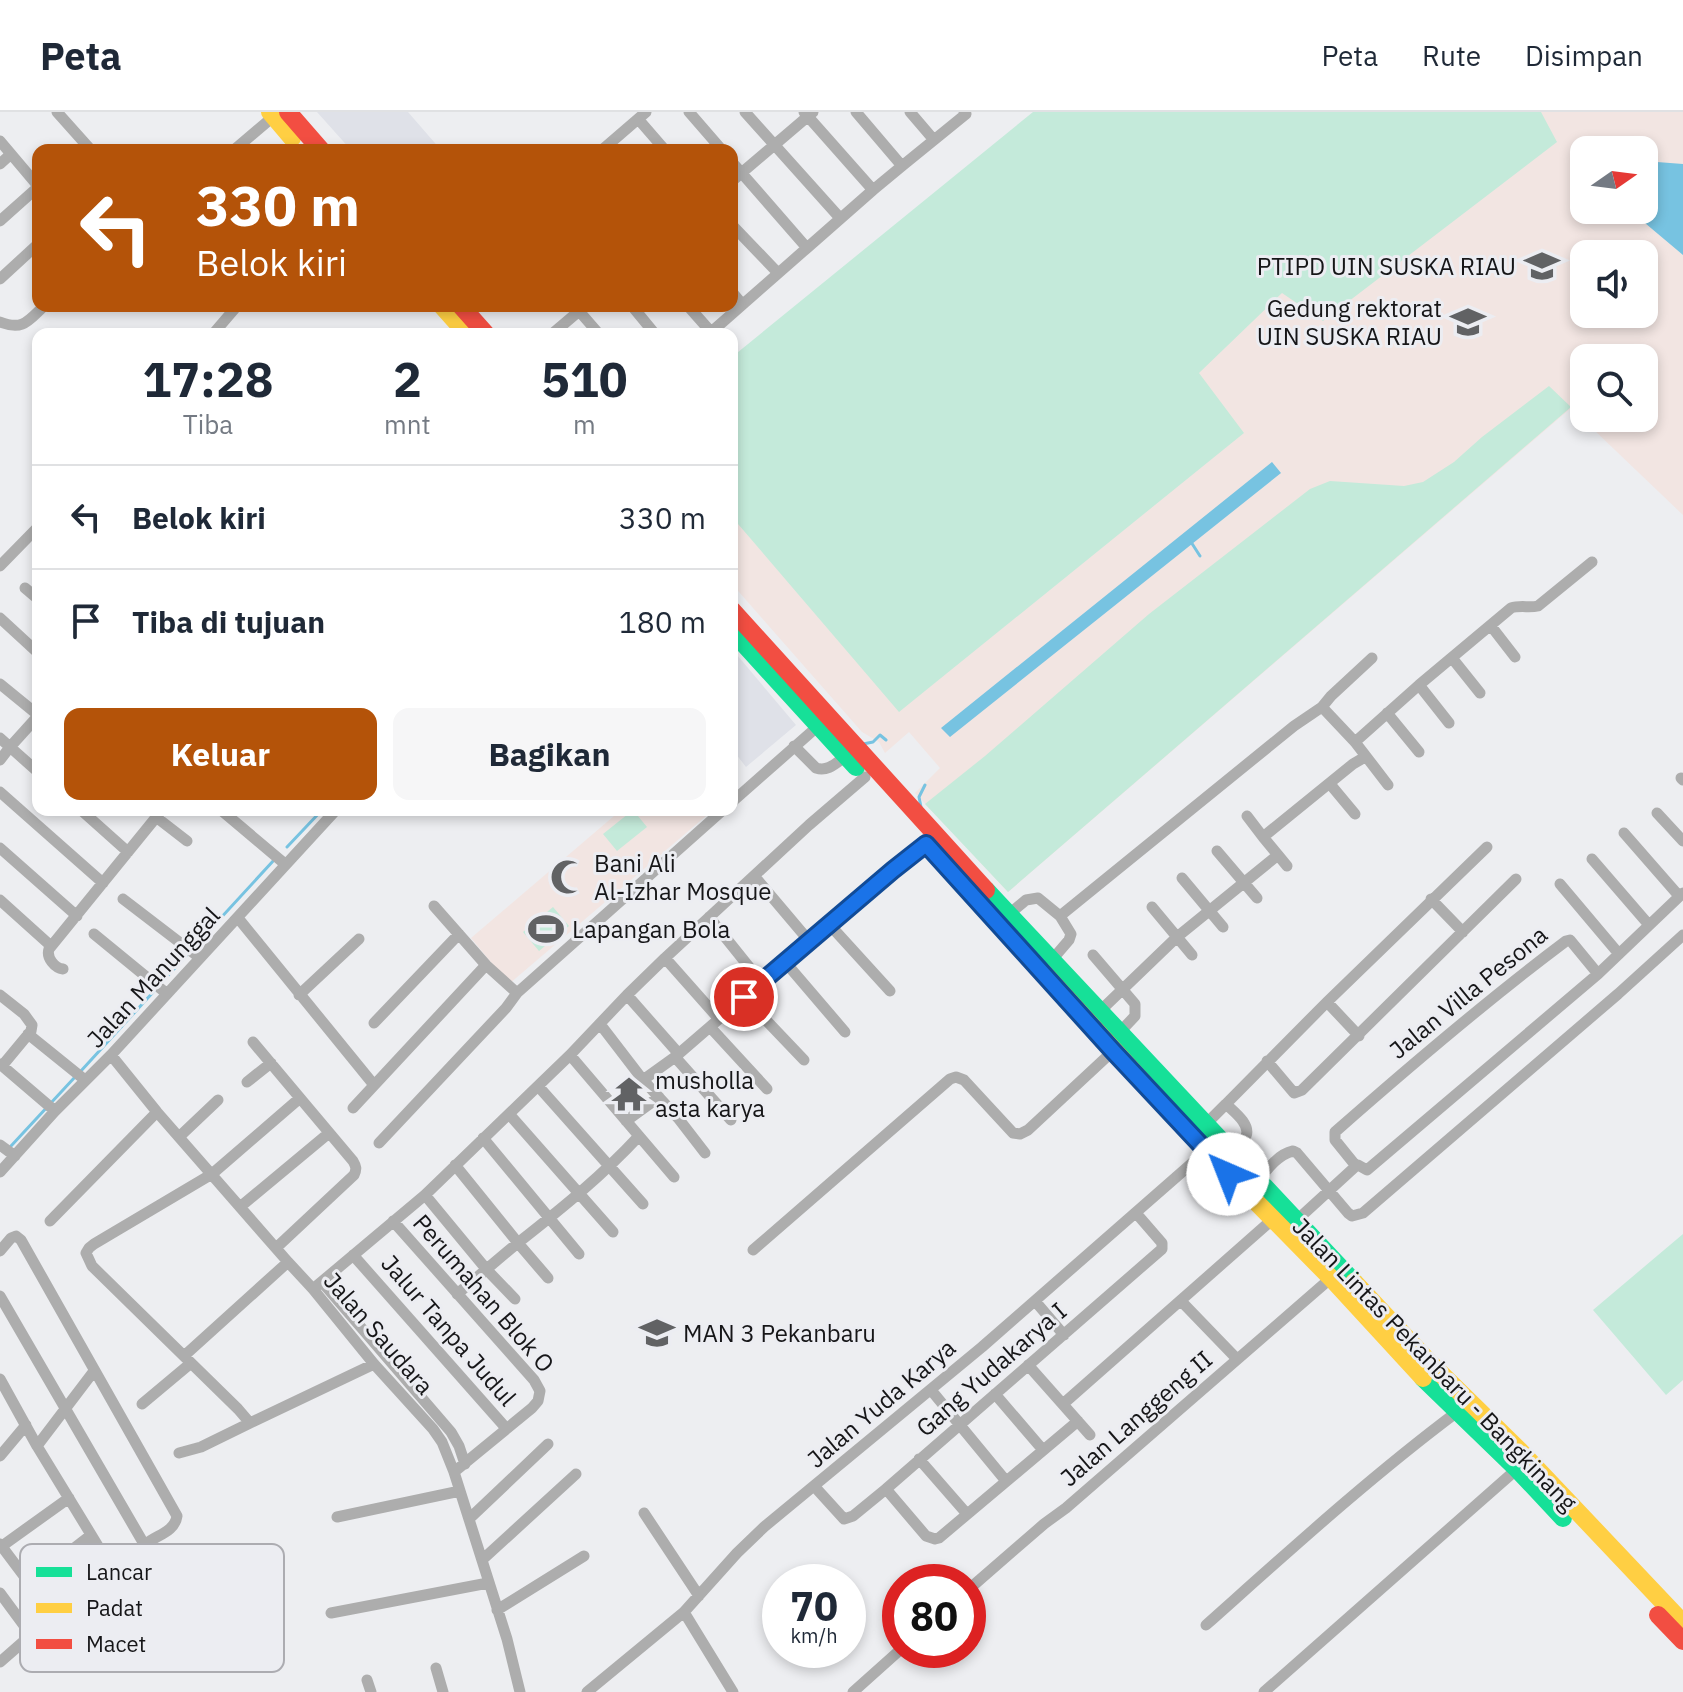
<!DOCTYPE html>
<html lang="id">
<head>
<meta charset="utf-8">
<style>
  :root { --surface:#fff; --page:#f6f6f7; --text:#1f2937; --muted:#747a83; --line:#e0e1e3; --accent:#b45309 }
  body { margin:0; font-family:"IBM Plex Sans",sans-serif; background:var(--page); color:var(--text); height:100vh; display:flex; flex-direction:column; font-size:30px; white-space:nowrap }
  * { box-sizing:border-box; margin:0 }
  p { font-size:26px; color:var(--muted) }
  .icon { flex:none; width:44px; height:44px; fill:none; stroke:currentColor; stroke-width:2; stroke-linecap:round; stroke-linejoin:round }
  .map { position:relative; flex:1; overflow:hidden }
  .panel { position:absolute; left:32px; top:216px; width:706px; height:488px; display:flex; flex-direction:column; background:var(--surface); border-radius:16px; box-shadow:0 4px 12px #0003 }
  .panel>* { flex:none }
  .top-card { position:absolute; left:32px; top:32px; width:706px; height:168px; border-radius:16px; box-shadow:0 4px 12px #0003; background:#b45309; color:#fff; overflow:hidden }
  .needle { width:52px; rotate:76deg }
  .buttons { position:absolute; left:1570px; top:24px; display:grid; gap:16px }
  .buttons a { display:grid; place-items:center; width:88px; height:88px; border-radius:16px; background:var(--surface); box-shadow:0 4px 12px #0003; font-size:40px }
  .speed { position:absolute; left:762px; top:1452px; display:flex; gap:16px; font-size:40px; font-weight:700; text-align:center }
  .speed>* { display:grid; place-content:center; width:104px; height:104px; border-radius:50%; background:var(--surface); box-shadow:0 4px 12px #0003; line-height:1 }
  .speed small { font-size:20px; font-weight:400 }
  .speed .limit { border:12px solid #d22; background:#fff; color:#111 }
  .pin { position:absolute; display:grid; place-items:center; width:68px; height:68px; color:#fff; margin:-34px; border:4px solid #fff; border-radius:50%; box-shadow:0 2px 8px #0007 }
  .me { position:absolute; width:88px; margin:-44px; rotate:316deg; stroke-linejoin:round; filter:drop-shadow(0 0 6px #0008) }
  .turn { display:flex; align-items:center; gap:28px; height:168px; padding:0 32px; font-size:36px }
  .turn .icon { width:104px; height:104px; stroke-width:2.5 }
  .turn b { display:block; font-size:56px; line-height:68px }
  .eta { display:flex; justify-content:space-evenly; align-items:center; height:136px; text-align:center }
  .eta b { font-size:48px; font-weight:700; line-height:56px }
  .primary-button { display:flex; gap:16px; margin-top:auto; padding:16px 32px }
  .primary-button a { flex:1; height:92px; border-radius:16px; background:var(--accent); color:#fff; font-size:32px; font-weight:700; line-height:92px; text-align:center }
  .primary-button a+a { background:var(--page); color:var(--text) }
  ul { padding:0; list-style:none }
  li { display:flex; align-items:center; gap:24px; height:104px; padding:0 32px; border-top:2px solid var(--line) }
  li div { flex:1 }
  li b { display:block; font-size:30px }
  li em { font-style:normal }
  header { display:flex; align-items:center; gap:48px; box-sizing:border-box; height:112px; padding:0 40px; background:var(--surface); border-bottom:2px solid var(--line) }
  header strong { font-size:38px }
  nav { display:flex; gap:44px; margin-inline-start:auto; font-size:28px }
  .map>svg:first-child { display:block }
</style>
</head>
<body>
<header>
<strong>Peta</strong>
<nav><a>Peta</a><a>Rute</a><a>Disimpan</a></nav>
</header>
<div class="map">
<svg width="1683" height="1580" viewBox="0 0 1683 1580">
  <rect width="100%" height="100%" fill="#edeef1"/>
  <!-- built -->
  <path fill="#dfe1e8" d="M317,0H408L441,38H351Z
    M732,537L796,613L746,655L732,637Z"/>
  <!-- education -->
  <path fill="#f2e5e2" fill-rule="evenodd" d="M1104,0H1683V403L1571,296L1008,780L915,681L940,656L909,620L885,641L879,630L862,620L732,472V319ZM1584,38H1644V98H1584ZM1584,142H1644V202H1584ZM1584,246H1644V306H1584Z
    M621,698H713L509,872L471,826Z"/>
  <!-- green -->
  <path fill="#c4eada" d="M1033,0H1541L1557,30L1323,209L1282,181L1199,261L1244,321L899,600L732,405V245Z
    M1549,274L1571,295L1008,780L925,692L985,644L1149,502L1310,377L1330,369L1404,374L1423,370L1454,350L1482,325Z
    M633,698L647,715L617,739L603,722Z
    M553,795L569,814L539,839L523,820Z
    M1683,1122V1268L1666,1283L1593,1198Z"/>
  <!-- water -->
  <path fill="#77c3e1" d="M1644,49L1683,52V143L1639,106L1633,98H1644Z
    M1272,350L1281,361L950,625L941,616Z"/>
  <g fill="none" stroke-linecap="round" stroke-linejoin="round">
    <!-- stream -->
    <path stroke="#77c3e1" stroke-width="3" d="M1191,430L1200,444
      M863,632L873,630L880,623L886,628
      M921,695L919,685L925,673
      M287,735L322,698
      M195,834L274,748
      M161,871L186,844
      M80,960L156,877
      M11,1034L75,965"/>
    <!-- street -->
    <path stroke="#adadad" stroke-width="11" d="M57,0L90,37
      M689,0L722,38
      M745,0L840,106
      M804,0L873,78L807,136
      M856,0L902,54L873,78
      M910,0L934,28L966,2L964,0
      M639,8L665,38
      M0,29L38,74
      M234,38L274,4
      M602,38L646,0
      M0,52L11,42
      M902,54L934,28
      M732,69L813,0
      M0,109L38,75
      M732,113L778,161
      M0,167L38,132
      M732,180L742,192
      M632,194L655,222
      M688,194L711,220
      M579,199L599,222
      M0,210C23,219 28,209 44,194
      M213,222L237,194
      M552,222L585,194
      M709,222L807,136L732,50
      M0,454L38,415
      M25,476L38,487
      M0,506L38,541
      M1491,514L1515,545
      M1452,546L1480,581
      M0,572L38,603
      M1419,573L1449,611
      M1322,595L1355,630L1388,673
      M1387,601L1419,640
      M0,626L10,635L38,604
      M1355,630L1419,573L1511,496C1520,493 1529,496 1538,494L1592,450
      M794,634L816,656C828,660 836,651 846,644
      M0,648L10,635L38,660
      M1681,666L1683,668
      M1330,672L1355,702
      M0,680L103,771
      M732,690L817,615
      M81,698L128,740
      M221,698L285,752
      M1657,701L1683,729
      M1247,704L1263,725
      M156,705L187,729
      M1624,721L1679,784
      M0,736L77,804
      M1217,739L1257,786
      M1278,743L1287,754
      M1592,747L1649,813
      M755,765L810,830
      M1182,766L1223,815
      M1560,772L1619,842
      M123,787L200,846
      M1431,787L1463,820
      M0,788L51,834
      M1152,795L1192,843
      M1008,803L1026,788L1038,786L1060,804L1294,614L1322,595L1331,584L1372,546
      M709,805L762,871
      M238,806L374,973
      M829,812L890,879
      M94,822L166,881
      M1570,828L1598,862L1367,1058L1358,1053L1356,1054L1335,1028V1020C1410,954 1486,889 1566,829Z
      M1093,843L1135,892V904L1119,921
      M665,846L719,907
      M1051,849L1069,828L1071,822L1060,804
      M786,851L845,920
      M63,857C55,856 46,846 49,837L162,698
      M1598,862L1683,781
      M517,881L723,698
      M0,883L24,902L32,913L31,919L2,954
      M299,883L359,827
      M627,883L679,942
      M744,885L804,948
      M1327,890L1359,924
      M1099,900L1177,825L1278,743L1263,725L1353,652L1365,645
      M374,911L459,822
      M600,912L643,968
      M710,915L767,977
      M28,922L85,968
      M253,930L300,986
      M111,943L157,1000L288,1150L313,1177L374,1252L433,1317L442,1330L454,1360L507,1527L520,1580
      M570,943L674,1065
      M675,945L731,1008
      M1267,949L1294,981L1302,978L1516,767
      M0,952L55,999
      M247,970L271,951
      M538,974L643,1092
      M353,996L486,853
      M509,1002L613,1120
      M626,1009L659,985
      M1206,1012L1226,992
      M179,1025L218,988
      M483,1026L579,1142
      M379,1031L506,896L517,881L486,853L434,794
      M0,1033L15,1044
      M1232,1039C1236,1035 1244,1030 1246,1024C1251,1012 1233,999 1226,992L1327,890L1487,735
      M705,1041L678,1006L643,968L675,945L829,812L926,732
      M455,1053L518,1131L548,1166
      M0,1060L55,999L111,943L336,698
      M1259,1068C1268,1056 1279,1042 1293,1039L1297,1041L1348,1101L1352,1104L1363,1101L1618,882L1683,823
      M425,1083L487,1158L515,1187
      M240,1095L329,1021
      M1297,1108L1356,1054
      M50,1109L157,1000
      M393,1109L534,1268L540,1279L538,1289L532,1296L454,1360
      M276,1136L354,1063C357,1057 356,1054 353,1049L300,986L212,1062L94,1132L89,1136L86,1141L92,1154L238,1297L250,1311L374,1252
      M753,1138L950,967L956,965L964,968L1013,1021L1020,1022L1028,1018L1113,939
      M0,1139L11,1126L16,1124L21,1128L177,1404C175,1418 161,1422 150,1429C115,1449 87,1481 54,1504L0,1432
      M353,1143L506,1316
      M322,1170L451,1320L459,1334L465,1352
      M313,1177L425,1083L570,943L627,883L665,846L809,713L865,665
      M457,1182C478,1165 498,1147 519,1130C561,1097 602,1064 639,1024
      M0,1184L144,1432
      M1035,1189L1064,1223
      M1181,1189L1237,1247
      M184,1244L288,1150
      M1028,1253L1090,1323
      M0,1267L37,1334L112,1457
      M931,1278L1006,1369
      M995,1282L1043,1338
      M142,1292L191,1251
      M1063,1292L1273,1107
      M37,1334L94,1259
      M179,1341L201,1335L250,1311
      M0,1344L26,1313
      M919,1347L967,1402
      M814,1374L844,1407L853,1404L886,1377L1162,1137V1131L1136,1101
      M886,1377L926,1424L935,1427L939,1426L1078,1309
      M644,1401L699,1484
      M337,1405L460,1379
      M469,1407L548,1332
      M2,1434L69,1386
      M482,1448L576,1362
      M29,1471L91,1423
      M968,1478L1044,1412L1066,1396L1331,1166
      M0,1481L31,1523L0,1550
      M497,1498L584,1444
      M684,1500L733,1580
      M331,1501L488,1471
      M1206,1513C1288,1440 1369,1366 1457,1300
      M436,1556L443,1580
      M367,1568L371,1580
      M587,1580L684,1500L737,1441L764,1415L982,1235L1206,1039
      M853,1580L900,1538
      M1264,1580L1517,1357"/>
    <!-- fast -->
    <path stroke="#16e098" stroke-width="18" d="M732,519L856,655
      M986,778L1354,1170
      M1423,1266L1517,1357L1563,1406"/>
    <!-- slow -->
    <path stroke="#ffcf43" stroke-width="18" d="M270,0L292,26
      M442,194L467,222
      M1042,859L1206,1039L1331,1166L1423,1266
      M1354,1170L1428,1249L1520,1339L1683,1511"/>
    <!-- jam -->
    <path stroke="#f24e42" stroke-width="18" d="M288,0L321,38
      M461,194L486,222
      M732,498L986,778
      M1658,1503L1683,1529"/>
  </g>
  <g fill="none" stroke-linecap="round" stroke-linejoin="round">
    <!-- route casing -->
    <g stroke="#114b97" stroke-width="20">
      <path id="route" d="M744,885L893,758L926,732L1113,939L1228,1062"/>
    </g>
    <!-- route -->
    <use href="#route" stroke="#1a73e8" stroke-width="14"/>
  </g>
  <!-- icons -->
  <defs>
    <g id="university-bare" transform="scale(2.76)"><path d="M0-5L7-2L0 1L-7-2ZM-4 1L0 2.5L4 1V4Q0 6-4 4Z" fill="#616264" stroke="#ecedf2" stroke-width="2.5" paint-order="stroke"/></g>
    <g id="mosque-bare" transform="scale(2.76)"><path d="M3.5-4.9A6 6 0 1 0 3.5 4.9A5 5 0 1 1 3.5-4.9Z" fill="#616264" stroke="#ecedf2" stroke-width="2.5" paint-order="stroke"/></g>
    <g id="stadium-bare" transform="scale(2.76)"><path d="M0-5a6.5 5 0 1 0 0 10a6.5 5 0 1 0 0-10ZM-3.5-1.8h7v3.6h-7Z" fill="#616264" stroke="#ecedf2" stroke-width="2.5" paint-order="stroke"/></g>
    <g id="temple-bare" transform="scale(2.76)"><path d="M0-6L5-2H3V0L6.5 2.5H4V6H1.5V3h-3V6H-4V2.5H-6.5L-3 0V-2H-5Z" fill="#616264" stroke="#ecedf2" stroke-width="2.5" paint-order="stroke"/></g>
    <g id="school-bare" transform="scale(2.76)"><path d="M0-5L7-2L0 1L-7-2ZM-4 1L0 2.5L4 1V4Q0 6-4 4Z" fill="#616264" stroke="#ecedf2" stroke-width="2.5" paint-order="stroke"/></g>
  </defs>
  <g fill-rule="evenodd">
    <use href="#university-bare" x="1542" y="154"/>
    <use href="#university-bare" x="1468" y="210"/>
    <use href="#mosque-bare" x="568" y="765"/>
    <use href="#stadium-bare" x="546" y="817"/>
    <use href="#temple-bare" x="629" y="982"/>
    <use href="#school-bare" x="657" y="1221"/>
  </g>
  <g text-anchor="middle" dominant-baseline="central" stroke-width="6" stroke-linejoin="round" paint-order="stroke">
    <!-- poi labels -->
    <g font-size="24" fill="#161618" stroke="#ecedf2" text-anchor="start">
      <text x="1516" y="154" text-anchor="end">PTIPD UIN SUSKA RIAU</text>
      <text x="1442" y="196" text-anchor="end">Gedung rektorat<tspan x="1442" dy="28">UIN SUSKA RIAU</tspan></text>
      <text x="594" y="751">Bani Ali<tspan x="594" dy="28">Al-Izhar Mosque</tspan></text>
      <text x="572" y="817">Lapangan Bola</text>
      <text x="655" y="968">musholla<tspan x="655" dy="28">asta karya</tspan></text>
      <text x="683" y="1221">MAN 3 Pekanbaru</text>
    </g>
    <!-- street labels -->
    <g font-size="24" fill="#161618" stroke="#ecedf2">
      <text transform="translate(153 865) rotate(-47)">Jalan Manunggal</text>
      <text transform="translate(1468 880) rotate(-39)">Jalan Villa Pesona</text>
      <text transform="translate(484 1181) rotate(49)">Perumahan Blok O</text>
      <text transform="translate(449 1218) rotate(49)">Jalur Tanpa Judul</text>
      <text transform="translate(379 1221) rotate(49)">Jalan Saudara</text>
      <text transform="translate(1435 1252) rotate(46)">Jalan Lintas Pekanbaru - Bangkinang</text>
      <text transform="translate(991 1257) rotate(-41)">Gang Yudakarya I</text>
      <text transform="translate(881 1291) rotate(-40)">Jalan Yuda Karya</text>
      <text transform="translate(1136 1306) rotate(-41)">Jalan Langgeng II</text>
    </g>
  </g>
  <!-- legend -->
  <rect x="20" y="1432" width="264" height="128" rx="12" fill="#ecedf2" stroke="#acacb1" stroke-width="2"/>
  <rect x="36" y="1455" width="36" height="10" fill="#16e098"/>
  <rect x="36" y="1491" width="36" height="10" fill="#ffcf43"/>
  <rect x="36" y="1527" width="36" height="10" fill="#f24e42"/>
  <g font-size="22" fill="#161618">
    <text x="86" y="1468">Lancar</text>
    <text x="86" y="1504">Padat</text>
    <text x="86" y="1540">Macet</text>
  </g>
</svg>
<div class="buttons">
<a><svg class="needle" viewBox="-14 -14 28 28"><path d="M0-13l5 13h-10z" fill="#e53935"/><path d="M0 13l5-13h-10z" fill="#747a83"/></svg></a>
<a><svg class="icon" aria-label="sound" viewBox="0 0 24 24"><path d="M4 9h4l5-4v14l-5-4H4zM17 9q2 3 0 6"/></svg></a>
<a><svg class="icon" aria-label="search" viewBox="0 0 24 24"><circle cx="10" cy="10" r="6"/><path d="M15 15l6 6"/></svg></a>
</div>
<div class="speed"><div>70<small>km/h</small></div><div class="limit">80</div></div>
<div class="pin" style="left:744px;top:885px;background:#d93025"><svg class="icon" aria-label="arrive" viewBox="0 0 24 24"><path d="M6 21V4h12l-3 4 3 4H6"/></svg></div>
<svg class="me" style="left:1228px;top:1062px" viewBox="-20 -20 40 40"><circle r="19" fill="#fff"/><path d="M0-13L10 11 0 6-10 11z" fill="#1a73e8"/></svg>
<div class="top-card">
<div class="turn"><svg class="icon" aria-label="left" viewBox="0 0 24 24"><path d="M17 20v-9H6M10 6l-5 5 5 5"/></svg><div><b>330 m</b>Belok kiri</div></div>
</div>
<section class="panel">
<div class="eta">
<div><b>17:28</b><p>Tiba</p></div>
<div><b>2</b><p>mnt</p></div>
<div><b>510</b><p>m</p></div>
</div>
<ul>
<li><svg class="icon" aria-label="left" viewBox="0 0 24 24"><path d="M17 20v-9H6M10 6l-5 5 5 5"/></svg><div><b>Belok kiri</b></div><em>330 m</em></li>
<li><svg class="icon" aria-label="arrive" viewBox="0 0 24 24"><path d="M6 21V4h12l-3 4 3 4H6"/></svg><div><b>Tiba di tujuan</b></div><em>180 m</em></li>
</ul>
<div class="primary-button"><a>Keluar</a><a>Bagikan</a></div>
</section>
</div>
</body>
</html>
